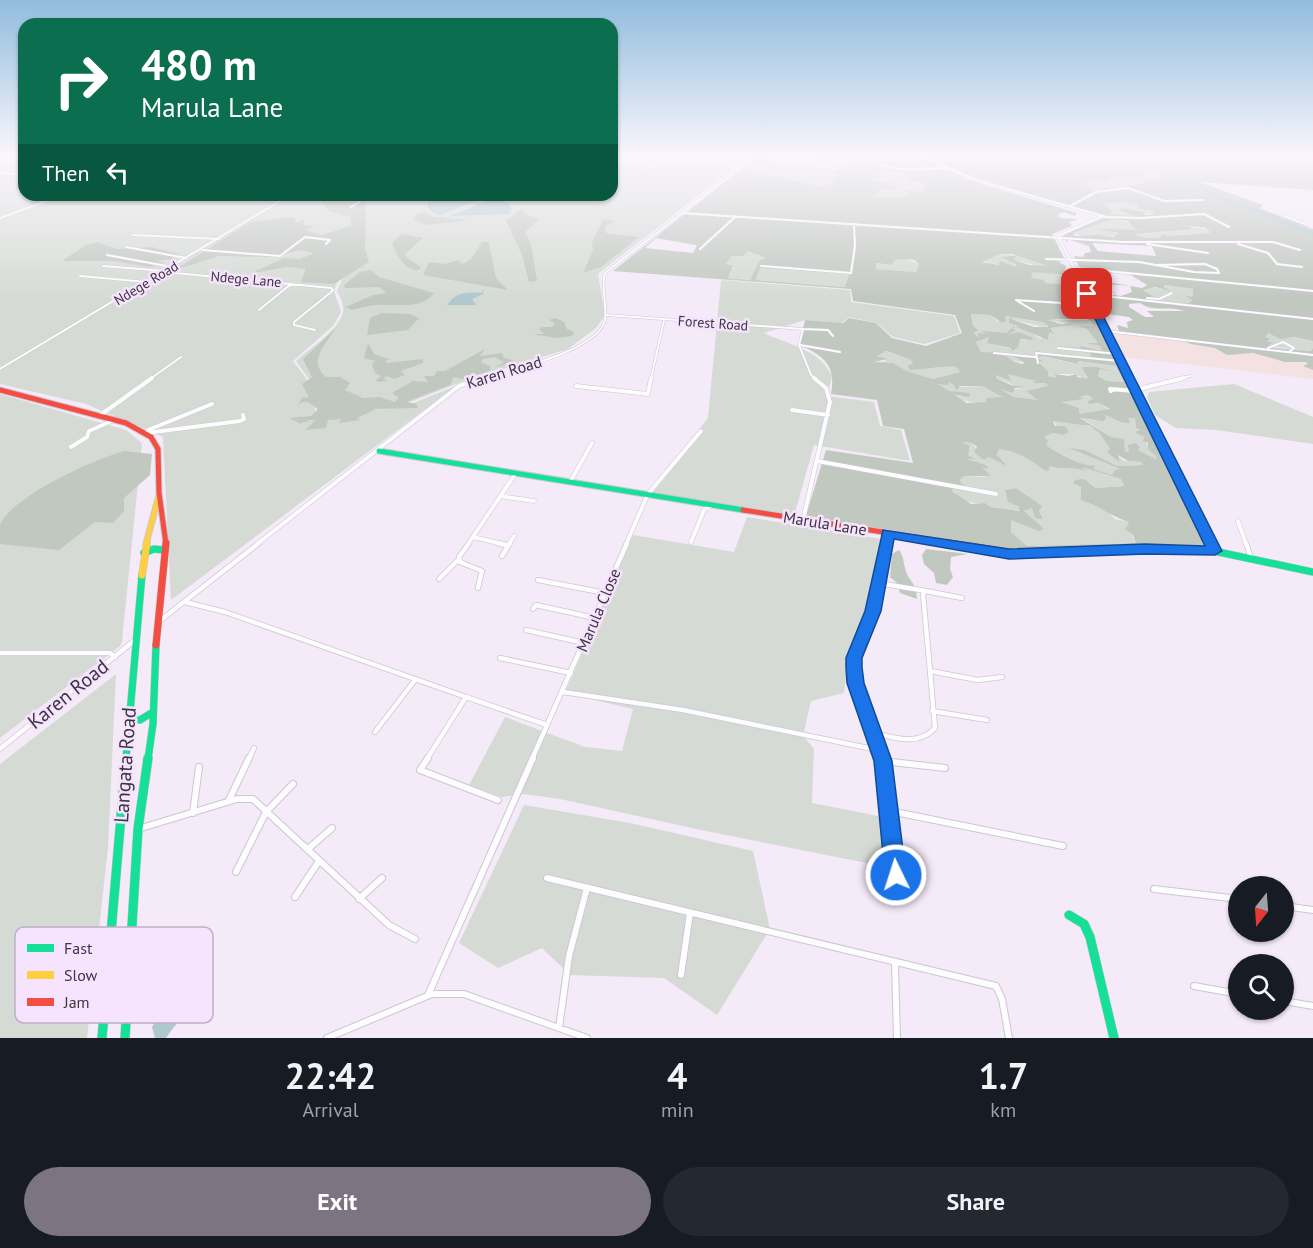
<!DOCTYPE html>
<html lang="en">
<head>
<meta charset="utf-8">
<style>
  :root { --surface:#171b24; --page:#242831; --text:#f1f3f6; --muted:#9ea1a6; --accent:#7d7481 }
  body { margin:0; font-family:"PT Sans",sans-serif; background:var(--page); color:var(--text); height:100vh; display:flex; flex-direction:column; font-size:22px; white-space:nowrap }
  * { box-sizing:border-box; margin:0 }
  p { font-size:20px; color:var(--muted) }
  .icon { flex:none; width:33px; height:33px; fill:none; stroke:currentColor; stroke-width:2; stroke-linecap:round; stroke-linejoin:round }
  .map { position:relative; height:1038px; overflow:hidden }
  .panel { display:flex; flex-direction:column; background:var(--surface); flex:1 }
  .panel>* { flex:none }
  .banner { position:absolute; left:18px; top:18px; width:600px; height:183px; border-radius:18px; box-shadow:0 2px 4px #0004; background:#0b6e4f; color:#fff; overflow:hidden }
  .needle { width:39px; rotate:197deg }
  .tools { position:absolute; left:1228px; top:876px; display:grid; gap:12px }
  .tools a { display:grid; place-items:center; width:66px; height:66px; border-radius:50%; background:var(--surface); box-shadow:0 2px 4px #0004; font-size:30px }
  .pin { position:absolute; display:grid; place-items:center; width:51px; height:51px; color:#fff; margin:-26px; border-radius:12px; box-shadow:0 3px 9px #0006 }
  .me { position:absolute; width:66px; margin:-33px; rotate:356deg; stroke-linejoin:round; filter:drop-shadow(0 0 4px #0008) }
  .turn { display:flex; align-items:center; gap:21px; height:126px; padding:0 24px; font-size:27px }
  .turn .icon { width:78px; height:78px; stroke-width:2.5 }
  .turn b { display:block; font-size:42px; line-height:51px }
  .then { display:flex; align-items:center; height:57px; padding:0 24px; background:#0003; gap:12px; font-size:22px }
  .eta { display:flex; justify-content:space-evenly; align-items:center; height:102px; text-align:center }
  .eta b { font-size:36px; font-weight:800; line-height:42px }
  .button { display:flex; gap:12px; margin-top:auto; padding:12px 24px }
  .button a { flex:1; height:69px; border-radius:36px; background:var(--accent); color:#fff; font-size:24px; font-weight:800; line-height:69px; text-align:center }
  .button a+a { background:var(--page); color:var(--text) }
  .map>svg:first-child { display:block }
</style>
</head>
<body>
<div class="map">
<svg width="1313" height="1038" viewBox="0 0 1313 1038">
  <rect width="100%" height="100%" fill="#f4eaf8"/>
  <!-- commercial -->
  <path fill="#f4e2e3" d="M1111,333L1313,355V379L1124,357Z"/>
  <!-- green -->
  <path fill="#d5dbd4" d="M0,155H24V195H612V155H663L644,171L666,155H750L598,274L605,315L596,328L568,349L461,382L405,404L317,414L313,385L296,361C310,348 337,332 343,313C345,306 340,297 337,291L350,262L357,229L334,291L341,312L333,326L293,361L311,385L316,415L403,407L456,386L171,600L163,437L86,404L0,384Z
    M764,155H792L824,158L822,163L834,158L853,162L845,169L832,168L833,170L825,171L835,172L837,175L831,184L825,187L783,179L785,177L776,178L743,172L747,168L752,170L750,167L772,165L761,161Z
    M1152,170L1161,176H1170L1125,188L1094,191L1082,182L1093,180L1104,182L1112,176H1143L1142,172Z
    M873,171H903L912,181H923L924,191L917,195L910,194L907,197L874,199L872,197L882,189L894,190V186L883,187L891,183L869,180L875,176L884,178L882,174H874Z
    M1103,202H1160L1165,203L1155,206L1159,209L1177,210L1170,213L1154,209L1155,215L1126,211L1135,216L1109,214L1112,211Z
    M1113,219L1132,223L1135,228L1145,230L1141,232C1164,232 1198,221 1212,233L1168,236L1162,234L1159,238H1145L1104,229L1118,234L1117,236L1085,237L1073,233Z
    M748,251L765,255L766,258L759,261L750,280L728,278L733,267L726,264L732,256Z
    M1000,254L1024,256L1049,265L1047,268L1002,257L1017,264V267L1005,263L1000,265L981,261Z
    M906,259L919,264L916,272L876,269V263L890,265L895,260Z
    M760,268L850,274L846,287L756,280Z
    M1033,271L1070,275L1075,285L1045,283L1031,278Z
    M721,280L850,290L851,302L954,316L960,333L925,344L893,337L877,323L849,317L842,323L805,320L764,333C789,345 819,349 832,376L827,396L874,402L880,426L901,430L910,461L814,445L794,516L649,493L708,418Z
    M1166,285L1193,289V297H1188L1192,299L1188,305L1163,302L1143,290L1150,287L1165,289Z
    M971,314L990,315L998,322L1005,316L1046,323V328L1012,319L1013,323L1020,326L1013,327L1010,333L1016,327L1023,328L1041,339L1049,328L1068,324L1047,320H1090L1095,327L1081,326L1087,329L1099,343H1087L1100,346L1104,352L1080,347L1089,350L1093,359L1038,351L1037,355L1015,356L1025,362C1019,364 991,354 981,352L976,342L989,337L992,344L1012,349L1018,346L1019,339L1028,341L1018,332L1010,334L1011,336L984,331L987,334L979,338L974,333L977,328L973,325Z
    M1267,333L1313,341V348L1310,351L1274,347L1266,341Z
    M884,351L911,360L913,362L911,370C925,370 946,365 956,367L960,372L933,379L907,371L893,363L876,364L871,361L884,362L887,359L877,356Z
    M1043,356C1049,358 1070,363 1077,364V361L1116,366L1125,382L1107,381L1098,376L1100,369H1106L1087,367L1085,376L1089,379L1084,380L1076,374H1056L1057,378L1048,376V371L1036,358Z
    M1008,373L1045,383L1048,387L1026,391L1038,401L1014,397L999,389L1007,391L1022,388L996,378L995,375L1007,376Z
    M950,382L957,387L983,386L1004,397C988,406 968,404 955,396L963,397L937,384Z
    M1234,384L1313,417V444L1216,430L1176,428L1155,415L1147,397L1149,392Z
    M0,394L126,430L142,443L122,641L120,646L0,738Z
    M1088,395L1095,399L1094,404L1099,403L1110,410L1079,414L1059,401Z
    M1104,414L1135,418L1136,428C1146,434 1146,450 1157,456V461L1138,450L1140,447L1129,453L1124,452V440L1111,437L1080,417L1095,421L1093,418Z
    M1053,420C1064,424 1078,422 1090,427C1100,431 1113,452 1124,461L1142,462L1143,465L1117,466L1085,450L1072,449L1122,470L1113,476L1094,469V465C1084,468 1055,451 1046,445L1043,437L1053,433L1063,435Z
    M961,442L972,443L984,460L989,457L1004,464L997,455L999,449C1016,451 1032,459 1048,468L1050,466L1084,469L1080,466L1121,479L1124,486L1096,488L1089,482L1081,487L1082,500L1104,508L1115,519L1129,522L1127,525L1136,543L1027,546L1011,532V520L1020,522L1033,520L1024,511L1032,508L1043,518L1039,511L1041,506L1016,488L1005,490L1021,511L991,507L985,503C971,504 959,501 951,488L971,487L962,484L960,480L964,476L986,477L980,466L982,463L979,464L967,459L966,457L975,458L968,455L967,451L971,448Z
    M747,517L881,539L869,610L848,660L844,693L811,701L803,736L814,749L812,803L883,817L887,867L701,830L560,799L523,794L503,797L469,785L505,717L585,747L622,751L633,709L565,693L633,535L734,552Z
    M116,674L108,847L87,1038H0V764Z
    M524,805L630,823L753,851L770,929L717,1015L664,978L570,975L542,948L498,968L459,943Z"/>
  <!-- forest -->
  <path fill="#c1c8c0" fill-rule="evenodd" d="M759,155H779H765L767,159L761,161L778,166L757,164L750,167L754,171L747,168L744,172L776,178L787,176L784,179L825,187L831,184L836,175L835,172L819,173V170L845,169L852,162L834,158L822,164L823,159L816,160L815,157L792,155H916L975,182L1077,213L1075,216L1064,212L1058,214L1060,218L1078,219L1069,222L1072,226L1052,234L1065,260L1059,262L1066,266L1065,270L1072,274L1209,547L995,548L806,516L826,450L913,463L904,429L883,426L877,400L831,394C836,367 826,357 802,346L800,341L805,320L843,323L849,318L876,323L892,338L926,346L962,333L955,315L853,301L851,289L613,271ZM873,171H903L912,181L923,182L924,191L917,192V194L911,190L905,191L910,194L907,197L874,198L873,196L882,189L895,190V186L885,187L891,183L870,180L875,176L884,178L882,174H874ZM656,238L696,245H697L693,253L645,248ZM748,251L766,258L759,261L750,280L728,278L733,266L726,264L732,256H743ZM1012,254L1049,266L1030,265L1014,260L1016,256L1000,257L1016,264L1017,267L1000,261L999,265L982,262L1000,254ZM906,259L914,260L919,264L916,272L876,269V263L891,265L895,260ZM760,268L849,274V275L845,287L756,280ZM1033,272L1070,275L1075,285L1045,283L1044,280L1031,278ZM971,314L990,315L1002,323L1006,321L1005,316L1041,322L1045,323L1048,327H1034L1009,318V323L1019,326L1013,327L1007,333L981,331L987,334L978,333L979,338L974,333L978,330L973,325ZM1083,318L1090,320L1094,326H1078L1087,329L1098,343H1086L1100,346L1102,351L1080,346L1081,348L1068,347L1089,350L1092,359L1062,357L1038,351L1037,355L1013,356L1024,362L1023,364L1015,362L1001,353L981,352L976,342L989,337L987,343L1011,348L1012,351L1018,347L1020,339L1033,340L1032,337L1018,332L1007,335L1016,330L1013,329L1016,327L1048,340L1049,332L1054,334L1050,328L1076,324H1061L1048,320ZM886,351L911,360L913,363L908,366L910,370C925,370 946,365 956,367L960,372L933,379L907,371L893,363L873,362L888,359L877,356ZM1043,356L1077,364L1078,361L1116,366L1124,382L1107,381L1098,376L1100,369L1113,371L1097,367H1082L1088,379L1077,377V374L1068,376L1055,374L1056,378L1048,376V371L1039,362L1043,361L1037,358ZM1008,374L1036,381L1033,383H1045L1048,386L1026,391L1037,400L1014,397L1000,389L1013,393L1015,388L1025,387L1011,385L996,378V375L1011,381ZM948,382L954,385L956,390L960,386H982L1003,397L986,398V402L967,403L955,395L969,397L970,393L950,391L938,384L949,385ZM1088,395L1094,399L1089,400L1088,404L1099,403L1110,409L1079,414V408L1061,402L1083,399L1080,397ZM1105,415C1115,418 1118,423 1130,423L1128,418H1135L1136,428L1140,430L1135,432L1144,437L1143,441L1148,443V449L1156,456L1157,460L1138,450L1140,447L1135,443L1128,445L1129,452H1125L1124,439L1111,437L1080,418L1103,421L1106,419ZM1053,421L1090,426L1099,433L1110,448L1107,452L1119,462L1118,455L1128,461L1142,462L1143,465L1117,466L1085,450L1069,448L1120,469L1115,470L1112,475L1094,469L1095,465C1084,468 1056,452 1046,445L1048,441L1044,437L1053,433L1063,435L1069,432L1065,426H1055ZM962,442L972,443L977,447L974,452L984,460L989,457L1007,466L997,455L999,449C1020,452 1031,460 1044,470L1048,471L1050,466C1061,470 1074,466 1086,471L1082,467L1121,479L1124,486L1096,488L1084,479L1075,480L1073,483L1081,487V500C1100,506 1112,517 1129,522L1125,529L1133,535L1136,543L1027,546L1011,532V520L1039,531L1044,529L1024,511L1032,508L1035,518L1043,519L1039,511L1042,506L1016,488L1005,490L1008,502L1018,506L1020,511L991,507L985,503L971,504L953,492L952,488L963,491L959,489L973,488L962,484L960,480L964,476H991L982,467L989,469L986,465L967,459H976L968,455L970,446Z
    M922,155C937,155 946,159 961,158L962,155H1313V190L1199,182L1263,205L1259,208L1313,229V232L1309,233L1313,234V341L1293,337L1281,339L1268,333L1266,337L1270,339L1267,341L1274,343L1270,344L1274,348L1310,351L1313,348V370L1303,366L1308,364L1306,362H1285L1253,353L1227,355L1215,348L1191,344L1179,339L1119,331L1117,325L1128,328L1127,322L1133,320L1129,317L1100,313L1091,293L1121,296L1132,292L1130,286L1093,283V289L1084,282V278L1142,288L1147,285L1126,272L1080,268L1074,256L1083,257L1085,253L1091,252L1089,246L1067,239L1068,242L1062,238L1065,234L1108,216L983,181ZM1152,170L1159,173L1155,176H1167L1125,188L1095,191L1083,183L1093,180L1104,182L1114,176L1145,180L1133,176H1147L1142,172ZM1126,202L1139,205L1136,208L1153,211L1155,214L1146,215L1143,212L1122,208L1120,211L1135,216L1109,214L1113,211L1103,203ZM1113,219L1128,221L1135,229L1144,230L1096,229L1118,233L1114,237L1096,235L1076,236L1073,233ZM1190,226L1206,228L1211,233L1168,236L1162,234L1159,238H1145L1133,234L1192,229ZM1154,241L1152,246L1156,256L1098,251L1092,243L1150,246ZM1166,285L1193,289V297L1186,296L1192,300L1188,304L1163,302L1143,290L1155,287L1171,291L1164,287ZM1140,303C1154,313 1170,305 1184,311H1147L1154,317H1145L1129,307V304Z
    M341,195L338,198L340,202L352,200L358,195H376L367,199L366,204L365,249L369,262L334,284L301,282L306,269L288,267L252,273L284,258L300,259L314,253L299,250L272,257L219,256L175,270L250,222L293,217L297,223L305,219L302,225L314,226L305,230L322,235L351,226V217L328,211L322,201L325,197Z
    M522,209L526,215L540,219L525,232L531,244L537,281L529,282L522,255L506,220Z
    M425,212L433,217L468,220L426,225L413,220L417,214Z
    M603,220L614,221L605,227V232L609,234L639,237L601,267L583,273L593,250L592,242Z
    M401,234L423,238L405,254L407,258L421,267L419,270C405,271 396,255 392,243Z
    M97,242L117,249L152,247L179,254L171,259L156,261L164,263L149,267L113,261H62L84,246Z
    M482,242H489L496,278L508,290L423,275L429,262L446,264L458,260L462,264L471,259Z
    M371,270L379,277L434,293C421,311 394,303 375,305C367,306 360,308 352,310L346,307L373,295L387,293L379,287L345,288L344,285L360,272Z
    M381,313L410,314L419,318L408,330L367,335L370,318Z
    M556,318L564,322L567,329L574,332L572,336L557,338L532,334H545L539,330L542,327H552L555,323L549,320Z
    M336,328C326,344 307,361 326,377H340L350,383L345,390L363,398L380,397L395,402L399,398L392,393L413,381L428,382L424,376H434L437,371H445L485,349L480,356L502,353L504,358L515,361L494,368L504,362L495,357L483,359L481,362L490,366V371L463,379L454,377L450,385L406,402L416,404L418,408L376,409L357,418L360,420L339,423L341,419L328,420L326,428L305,430L316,420H306L309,422H302L301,424L289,418L311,416L318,409C310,404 308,399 298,404L303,397L309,398L302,384L312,377L303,359Z
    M368,343L374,354L391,360H385L387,363L423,359V363L401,371L405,375L394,379L387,376L383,379L388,381L378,382L376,380L381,376L375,373L372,364L375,361L364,358Z
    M124,451L152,454L150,475L124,498V511L113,523L95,522L59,550L0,544C0,539 0,530 0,525C12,496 95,459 124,451Z
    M926,549L968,554L951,557L950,569L953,577L947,585L936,583L934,573L924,564L922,555Z
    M899,550C904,557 903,561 905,568C908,582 916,580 917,599L900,593L897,583L890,577L892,554Z"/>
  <!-- water -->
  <path fill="#afc8cd" d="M439,195H483L487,196L440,215L432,212L427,207L429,200Z
    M493,198L507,202L511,208L509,214L450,216Z
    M484,288L483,294L472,299L476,305H447C456,292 466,292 481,293Z
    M184,950L202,951L213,960L208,972L213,982C208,1008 199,1005 181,1020C176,1024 170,1032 166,1038H155L152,1027C160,1016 154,1010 150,999L157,991L159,983L155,980L156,966Z"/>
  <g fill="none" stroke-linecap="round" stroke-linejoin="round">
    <!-- river -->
    <path fill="#afc8cd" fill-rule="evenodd" d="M1103,155H1108L1211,186L1209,190L1213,192L1313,232V236L1209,194L1204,190L1206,188Z"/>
    <!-- street-far3 casing -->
    <g stroke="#cec6d2" stroke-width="3">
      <path id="street-far3" d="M638,155L658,157
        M882,155L886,157
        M919,155L976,180L1103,216
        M612,161L623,162L632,155
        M881,165L898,169L946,168
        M0,173L24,175
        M1070,206L1096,192L1128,188L1164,201L1203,200
        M351,207L359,202L361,195
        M682,213L1122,242H1273L1300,250
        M1103,216L1058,236L1129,379
        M1284,216L1305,224
        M1104,217L1141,218L1204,214L1229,227
        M0,218L63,195
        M133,235L219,239
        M1147,244L1208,253
        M1238,244L1268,253L1277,264L1302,267
        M126,247L186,258
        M700,249L735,217
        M202,250L280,256L305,237L330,240L326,244
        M107,255L172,267
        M1046,259L1139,262L1194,272L1219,273L1217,269L1205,264L1157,265
        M103,266L165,271
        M761,266L851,273L855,246L854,224
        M1075,268L1313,291
        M165,272L331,288L333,290L330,293L294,322V325L315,330
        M80,276L147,282
        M1085,291L1113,294
        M1087,294L1313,319
        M1147,298L1159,299L1172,293
        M1016,300L1092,305
        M1016,300L1034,311
        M259,310L291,284
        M607,315L803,329L799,345
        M803,329L828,330L833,336
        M1106,331L1313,355
        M799,345L811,375L816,379
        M800,345L840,352
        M1058,348L1117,354
        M1268,348L1283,342L1294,348L1290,351
        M994,353L1035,357
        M1038,363L1036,353L1120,361
        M0,369L290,195
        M150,379L181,357
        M480,379C509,370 592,353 604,323C609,311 600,289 605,273L757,155
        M651,379L664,320
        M1178,379L1191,376"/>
    </g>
    <!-- street-far2 casing -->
    <g stroke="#cec6d2" stroke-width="5">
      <path id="street-far2" d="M1129,378L1212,544
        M576,386L648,394L651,378
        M1135,390L1184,378
        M1111,391L1110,389L1135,391
        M792,410L828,415
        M99,416L152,378
        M148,430L212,404
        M146,433L240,421L244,419L243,415
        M71,447L87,437L89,431L114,420
        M817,461L996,494
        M570,482L592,443
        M500,496L534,501
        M803,520L830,402L826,388L814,378
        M1238,521L1246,544
        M473,537L503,544
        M691,542L704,510L712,505
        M257,544L459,386L484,378
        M468,544L516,473
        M509,544L514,536
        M626,544L648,494L701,431
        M886,544L888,533"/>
    </g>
    <!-- street-far1 casing -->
    <g stroke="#cec6d2" stroke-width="6">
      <path id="street-far1" d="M469,543L459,557L460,562L482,571L478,588
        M497,543L506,545
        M1211,543L1215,551
        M1246,543L1251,558
        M502,556L510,543
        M439,579L458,560
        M538,580L605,593
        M878,583L926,591
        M185,602L225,612L466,697
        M533,609L536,605L595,618
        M157,623L259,543
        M526,630L584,643
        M0,653H110L115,657
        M500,658L571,673
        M930,671L923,594L926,591L962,598
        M563,692L683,710L878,750
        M932,711L987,720
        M547,725L627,543
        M375,732L415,680
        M874,733C895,738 919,746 935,728L930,671L978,680L1002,677
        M0,749L135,640
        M249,759L254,748
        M427,759L466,697L547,725L532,759
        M882,759L856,683L854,658L873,611L886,543"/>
    </g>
    <!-- street casing -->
    <g stroke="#cec6d2" stroke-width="8">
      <path id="street" d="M428,758L420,770L498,800
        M882,758L896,875
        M883,761L945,768
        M229,800L249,758
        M890,811L1063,846
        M193,813L199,767
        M138,829L237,799H253L389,925L415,939
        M308,849L332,828
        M236,872L266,812L293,784
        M547,878L996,986L1002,999L1009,1038
        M1154,889L1239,899
        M295,897L319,861
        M359,899L382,878
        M1284,906L1313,910
        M895,963L897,1038
        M681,975L690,913
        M1194,986L1239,994
        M428,995L533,758
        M1284,1001L1313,1006
        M559,1028L569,956L587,888
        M327,1038L432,994H464L587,1038"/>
    </g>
    <!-- fast-far2 casing -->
    <g stroke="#cec6d2" stroke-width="7">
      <path id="fast-far2" d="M379,451L743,510"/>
    </g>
    <!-- fast-far1 casing -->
    <g stroke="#cec6d2" stroke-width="8">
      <path id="fast-far1" d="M144,553L154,549L164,550
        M1014,553L1209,550L1313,572
        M128,719L140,720L153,712
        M126,759L142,575
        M148,759L153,724L156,645"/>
    </g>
    <!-- fast casing -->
    <g stroke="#cec6d2" stroke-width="10">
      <path id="fast" d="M1069,915L1084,924L1090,937L1114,1038
        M102,1038L126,758
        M125,1038L138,829L148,758"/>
    </g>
    <!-- slow-far2 casing -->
    <g stroke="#cec6d2" stroke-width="7">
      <path id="slow-far2" d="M146,544L159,495"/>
    </g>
    <!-- slow-far1 casing -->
    <g stroke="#cec6d2" stroke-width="8">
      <path id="slow-far1" d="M142,575L147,543"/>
    </g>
    <!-- slow casing -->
    <g stroke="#cec6d2" stroke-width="10">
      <path id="slow" d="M104,1005L129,997"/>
    </g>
    <!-- jam-far1 casing -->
    <g stroke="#cec6d2" stroke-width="7">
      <path id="jam-far1" d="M0,390L126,423L151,437L158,449L159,493L166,544
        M743,510L959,544"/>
    </g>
    <!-- jam casing -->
    <g stroke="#cec6d2" stroke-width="8">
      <path id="jam" d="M949,543L1014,553
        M156,645L166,543"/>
    </g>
    <!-- street-far3 -->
    <use href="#street-far3" stroke="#fdfcfe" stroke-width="2"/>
    <!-- street-far2 -->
    <use href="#street-far2" stroke="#fdfcfe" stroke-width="4"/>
    <!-- street-far1 -->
    <use href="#street-far1" stroke="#fdfcfe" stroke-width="4.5"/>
    <!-- street -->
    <use href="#street" stroke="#fdfcfe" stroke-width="6"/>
    <!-- fast-far2 -->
    <use href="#fast-far2" stroke="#16e098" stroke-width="5"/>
    <!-- fast-far1 -->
    <use href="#fast-far1" stroke="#16e098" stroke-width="7"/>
    <!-- fast -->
    <use href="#fast" stroke="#16e098" stroke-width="9"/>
    <!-- slow-far2 -->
    <use href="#slow-far2" stroke="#ffcf43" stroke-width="5"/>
    <!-- slow-far1 -->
    <use href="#slow-far1" stroke="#ffcf43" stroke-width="7"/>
    <!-- slow -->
    <use href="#slow" stroke="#ffcf43" stroke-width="9"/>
    <!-- jam-far1 -->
    <use href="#jam-far1" stroke="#f24e42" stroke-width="5"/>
    <!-- jam -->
    <use href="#jam" stroke="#f24e42" stroke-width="7"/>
  </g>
  <!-- sky -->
  <linearGradient id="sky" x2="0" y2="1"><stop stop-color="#91bcdd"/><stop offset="0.52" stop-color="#faf6fc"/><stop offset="1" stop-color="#faf6fc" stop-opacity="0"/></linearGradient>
  <rect width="1313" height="300" fill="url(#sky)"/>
  <!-- route -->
  <path fill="#1a73e8" stroke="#114b97" stroke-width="1.5" d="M1087,291L1092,294L1222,551L1215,555L1145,554L1009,559L894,539L881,611L862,658V667L864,683L892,761L906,875L903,883L896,886L888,883L885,875L874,761L847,683L846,667V658L865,611L883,530L1009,549L1145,544L1205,546L1083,294Z"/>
  <g text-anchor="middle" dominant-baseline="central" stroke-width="5" stroke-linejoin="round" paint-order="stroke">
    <!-- far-street labels -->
    <g font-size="14" fill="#3d3441" stroke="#f6e4fe">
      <text transform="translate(246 279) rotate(5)">Ndege Lane</text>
      <text transform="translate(146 283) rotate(-31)">Ndege Road</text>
      <text transform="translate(713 323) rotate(4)">Forest Road</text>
    </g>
    <!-- street labels -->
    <g font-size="16" fill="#3d3441" stroke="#f6e4fe">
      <text transform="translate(504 372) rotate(-17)">Karen Road</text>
      <text transform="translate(825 523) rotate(9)">Marula Lane</text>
      <text transform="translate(598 610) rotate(-67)">Marula Close</text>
    </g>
    <!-- near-street labels -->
    <g font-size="20" fill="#3d3441" stroke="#f6e4fe">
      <text transform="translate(68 694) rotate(-39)">Karen Road</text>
      <text transform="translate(125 765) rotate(-86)">Langata Road</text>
    </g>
  </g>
  <!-- legend -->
  <rect x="15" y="927" width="198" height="96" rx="9" fill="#f6e4fe" stroke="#beafc5" stroke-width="1.5"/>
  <rect x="27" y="944" width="27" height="8" fill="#16e098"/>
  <rect x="27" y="971" width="27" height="8" fill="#ffcf43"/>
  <rect x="27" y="998" width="27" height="8" fill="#f24e42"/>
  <g font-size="16" fill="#3d3441">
    <text x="64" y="954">Fast</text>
    <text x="64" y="981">Slow</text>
    <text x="64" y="1008">Jam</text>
  </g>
</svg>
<div class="tools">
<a><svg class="needle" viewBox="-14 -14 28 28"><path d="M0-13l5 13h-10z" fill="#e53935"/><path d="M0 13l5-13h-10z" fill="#9ea1a6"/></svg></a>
<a><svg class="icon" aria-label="search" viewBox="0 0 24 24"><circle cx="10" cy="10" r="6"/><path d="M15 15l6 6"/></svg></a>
</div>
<div class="pin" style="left:1087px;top:294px;background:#d93025"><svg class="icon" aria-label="arrive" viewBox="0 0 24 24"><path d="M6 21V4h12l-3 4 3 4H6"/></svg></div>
<svg class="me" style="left:896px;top:875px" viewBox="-20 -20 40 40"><circle r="17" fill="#1a73e8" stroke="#fff" stroke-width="3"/><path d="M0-11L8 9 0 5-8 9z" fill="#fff"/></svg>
<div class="banner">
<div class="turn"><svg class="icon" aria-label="right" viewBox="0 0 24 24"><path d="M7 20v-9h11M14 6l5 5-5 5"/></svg><div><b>480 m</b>Marula Lane</div></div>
<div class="then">Then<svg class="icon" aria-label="left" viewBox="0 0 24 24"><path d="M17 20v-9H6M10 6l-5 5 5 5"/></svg></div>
</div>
</div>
<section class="panel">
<div class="eta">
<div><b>22:42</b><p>Arrival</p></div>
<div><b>4</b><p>min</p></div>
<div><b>1.7</b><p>km</p></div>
</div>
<div class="button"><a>Exit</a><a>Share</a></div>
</section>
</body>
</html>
